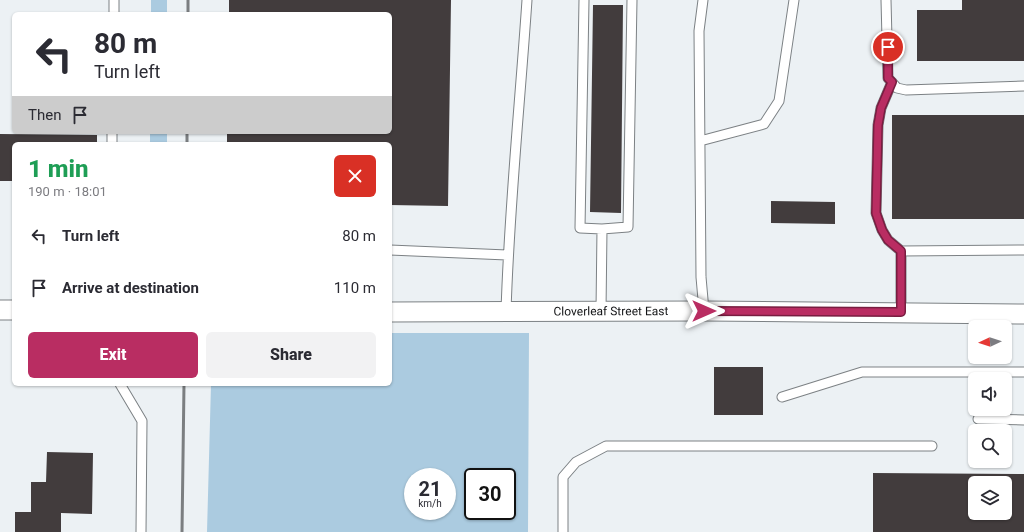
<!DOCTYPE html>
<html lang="en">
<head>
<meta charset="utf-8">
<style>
  :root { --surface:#fff; --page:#f2f2f3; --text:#2b2b33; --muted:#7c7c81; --accent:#b92d62 }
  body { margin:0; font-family:Roboto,sans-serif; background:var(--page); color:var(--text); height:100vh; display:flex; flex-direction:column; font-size:15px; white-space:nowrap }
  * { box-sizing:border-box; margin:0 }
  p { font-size:13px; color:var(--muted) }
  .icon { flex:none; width:22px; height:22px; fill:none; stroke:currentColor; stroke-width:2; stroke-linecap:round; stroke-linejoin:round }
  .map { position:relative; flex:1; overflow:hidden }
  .details { position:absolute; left:12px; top:142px; width:380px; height:244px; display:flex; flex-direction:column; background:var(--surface); border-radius:6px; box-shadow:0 1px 3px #0004 }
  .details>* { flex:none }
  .top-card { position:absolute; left:12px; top:12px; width:380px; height:122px; border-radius:6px; box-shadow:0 1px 3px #0004; background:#fff; color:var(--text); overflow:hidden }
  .needle { width:26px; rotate:266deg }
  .buttons { position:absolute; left:968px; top:320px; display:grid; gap:8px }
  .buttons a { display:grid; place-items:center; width:44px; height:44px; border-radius:6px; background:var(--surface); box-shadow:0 1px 3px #0004; font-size:20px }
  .speed { position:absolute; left:404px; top:468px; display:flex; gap:8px; font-size:20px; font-weight:700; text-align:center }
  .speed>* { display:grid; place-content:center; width:52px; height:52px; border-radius:50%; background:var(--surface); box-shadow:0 1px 3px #0004; line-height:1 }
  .speed small { font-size:10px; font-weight:400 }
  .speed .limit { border:2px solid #111; border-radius:6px; background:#fff; color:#111 }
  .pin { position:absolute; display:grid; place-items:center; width:34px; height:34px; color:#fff; margin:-17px; border:2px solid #fff; border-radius:50%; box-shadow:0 1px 4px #0007 }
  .me { position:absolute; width:44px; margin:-22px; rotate:90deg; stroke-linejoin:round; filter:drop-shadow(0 0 3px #0008) }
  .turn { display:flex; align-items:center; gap:14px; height:84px; padding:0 16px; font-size:18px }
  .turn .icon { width:52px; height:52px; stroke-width:2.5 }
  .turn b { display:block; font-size:28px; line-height:34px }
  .then { display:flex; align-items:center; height:38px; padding:0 16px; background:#0003; gap:8px; font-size:15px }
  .round { display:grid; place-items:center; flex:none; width:42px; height:42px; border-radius:6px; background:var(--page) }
  .head { display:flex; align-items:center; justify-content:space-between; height:68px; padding:0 16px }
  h1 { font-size:24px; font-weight:800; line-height:30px; color:#1e9e55 }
  .cta { display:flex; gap:8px; margin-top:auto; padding:8px 16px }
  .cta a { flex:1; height:46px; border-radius:6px; background:var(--accent); color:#fff; font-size:16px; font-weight:800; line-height:46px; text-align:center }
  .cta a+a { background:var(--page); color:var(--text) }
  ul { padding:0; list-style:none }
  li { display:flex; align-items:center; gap:12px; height:52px; padding:0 16px }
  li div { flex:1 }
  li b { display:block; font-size:15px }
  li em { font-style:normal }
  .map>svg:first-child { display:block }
</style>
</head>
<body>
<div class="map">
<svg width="1024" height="532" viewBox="0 0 1024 532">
  <rect width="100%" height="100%" fill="#ecf1f4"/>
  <!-- green -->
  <path fill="#abcbe0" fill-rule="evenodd" d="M151,0H167V14H151Z
    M150,132H167V144H150Z
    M390,333H529L528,532H207L211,384H390ZM413,477H447V511H413ZM473,477H507V511H473Z"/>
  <!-- building -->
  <path fill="#423c3d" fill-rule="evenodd" d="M229,0H451L448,206L390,205V144H227V132H390V14H229Z
    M962,0H1024V61H917V10H962Z
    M593,5H623L621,213L590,212Z
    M892,115H1024V219H892Z
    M0,134L97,135V144H14V181H0Z
    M771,201L835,202V224L771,223Z
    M714,367H763V415H714Z
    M47,452L93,453L92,514L61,513V532H15V512H31V482H46Z
    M873,473L1024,474V532H873ZM975,483H1005V513H975Z"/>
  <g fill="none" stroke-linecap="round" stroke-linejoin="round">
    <!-- service casing -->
    <g stroke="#7c8184" stroke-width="11">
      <path id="service" d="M584,0L580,228L602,229L601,311
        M703,0L699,31L701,277L704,311
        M886,0L888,78L897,88L906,90L1024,86
        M114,14V0
        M892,82L881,108L878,125L876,213L882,230L888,240L901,251
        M700,141L764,124L779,101L794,0
        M112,144V132
        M602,229L628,227L632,0
        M390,250L507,255
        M506,312C509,208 520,104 527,0
        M901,313V251L1024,250
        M120,384L142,421L141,532
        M782,397L862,372H1024
        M978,419L1024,420
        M563,532V477L576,462L606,446H932"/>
    </g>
    <!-- minor casing -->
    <g stroke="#7c8184" stroke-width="21">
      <g id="minor">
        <path d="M0,310H14"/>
        <path id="s1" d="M390,312L704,311L1024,314"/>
      </g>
    </g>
    <!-- service -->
    <use href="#service" stroke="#fff" stroke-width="9"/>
    <!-- minor -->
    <use href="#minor" stroke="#fff" stroke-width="19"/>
    <!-- rail -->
    <path stroke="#7b7e80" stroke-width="3" d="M188,14V0
      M187,144V132
      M182,532L184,384"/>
  </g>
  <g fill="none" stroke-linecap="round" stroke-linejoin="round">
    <!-- route casing -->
    <g stroke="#781d40" stroke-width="10">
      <path id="route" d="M704,311L901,312V251L888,240L882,230L876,213L878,125L881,108L892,82L888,78V47"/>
    </g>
    <!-- route -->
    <use href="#route" stroke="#b92d62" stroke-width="7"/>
  </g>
  <g text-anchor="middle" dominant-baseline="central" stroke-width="4" stroke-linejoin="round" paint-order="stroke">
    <!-- street labels -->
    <g font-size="12" fill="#121315" stroke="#ecf1f4">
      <text stroke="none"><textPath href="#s1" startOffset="221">Cloverleaf Street East</textPath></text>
    </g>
  </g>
</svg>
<div class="buttons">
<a><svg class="needle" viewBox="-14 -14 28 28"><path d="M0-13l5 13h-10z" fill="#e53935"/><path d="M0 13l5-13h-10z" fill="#7c7c81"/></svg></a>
<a><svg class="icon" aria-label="sound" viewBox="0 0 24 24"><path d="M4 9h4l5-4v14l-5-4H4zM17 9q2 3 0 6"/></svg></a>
<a><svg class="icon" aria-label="search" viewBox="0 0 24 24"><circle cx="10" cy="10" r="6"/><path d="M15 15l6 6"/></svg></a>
<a><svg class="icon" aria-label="layers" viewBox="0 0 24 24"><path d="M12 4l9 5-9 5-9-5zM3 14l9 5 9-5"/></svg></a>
</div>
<div class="speed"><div>21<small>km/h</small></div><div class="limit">30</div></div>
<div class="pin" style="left:888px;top:47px;background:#d93025"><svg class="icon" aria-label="arrive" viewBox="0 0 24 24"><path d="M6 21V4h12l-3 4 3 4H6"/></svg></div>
<svg class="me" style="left:704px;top:311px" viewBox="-20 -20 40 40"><path d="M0-17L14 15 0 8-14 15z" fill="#b92d62" stroke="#fff" stroke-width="4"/></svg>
<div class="top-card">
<div class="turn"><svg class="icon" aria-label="left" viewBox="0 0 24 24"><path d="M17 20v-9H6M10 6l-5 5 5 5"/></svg><div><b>80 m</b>Turn left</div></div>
<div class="then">Then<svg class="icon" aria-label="arrive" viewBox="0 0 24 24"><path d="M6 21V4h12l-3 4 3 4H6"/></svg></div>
</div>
<section class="details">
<div class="head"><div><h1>1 min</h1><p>190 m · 18:01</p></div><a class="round" style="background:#d93025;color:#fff"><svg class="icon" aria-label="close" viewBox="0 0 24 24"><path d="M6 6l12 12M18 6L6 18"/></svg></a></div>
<ul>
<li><svg class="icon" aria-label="left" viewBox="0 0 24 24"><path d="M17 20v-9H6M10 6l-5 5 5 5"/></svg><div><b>Turn left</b></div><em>80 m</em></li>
<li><svg class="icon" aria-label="arrive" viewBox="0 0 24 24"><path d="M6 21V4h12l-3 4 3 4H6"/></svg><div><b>Arrive at destination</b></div><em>110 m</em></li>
</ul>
<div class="cta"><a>Exit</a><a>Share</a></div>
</section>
</div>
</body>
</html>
